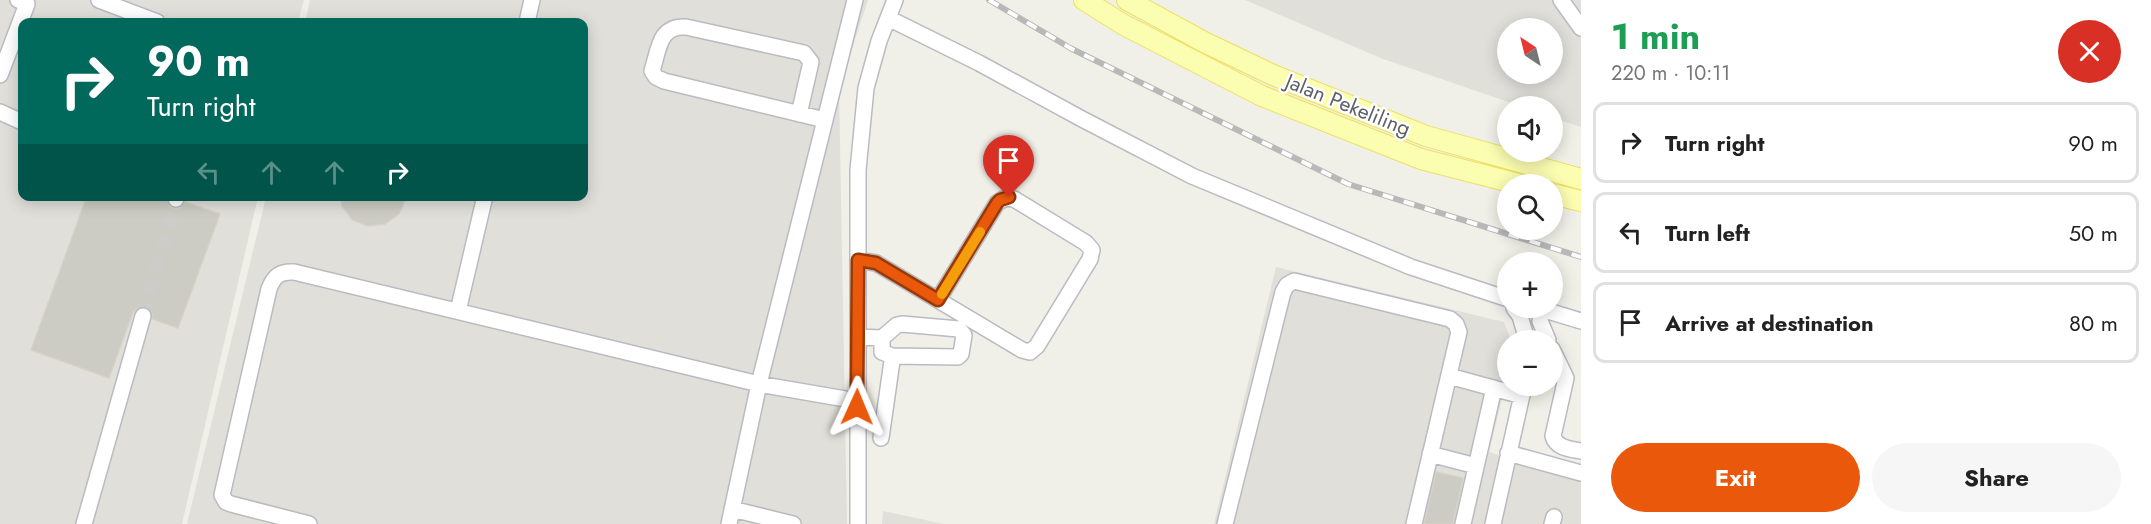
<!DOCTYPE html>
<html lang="en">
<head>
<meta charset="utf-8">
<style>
  :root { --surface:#fff; --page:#f6f6f6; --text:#222; --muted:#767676; --line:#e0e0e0; --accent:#ea580c }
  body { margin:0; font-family:Jost,sans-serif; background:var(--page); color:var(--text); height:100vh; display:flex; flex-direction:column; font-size:22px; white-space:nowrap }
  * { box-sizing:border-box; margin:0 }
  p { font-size:20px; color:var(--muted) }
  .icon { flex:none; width:33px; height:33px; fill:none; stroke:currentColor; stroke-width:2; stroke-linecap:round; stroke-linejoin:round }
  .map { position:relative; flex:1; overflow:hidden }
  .details { display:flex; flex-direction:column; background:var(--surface); width:570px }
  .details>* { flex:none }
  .hud { position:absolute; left:18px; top:18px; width:570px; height:183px; border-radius:12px; box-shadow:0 3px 15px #0003; background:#00695c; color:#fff; overflow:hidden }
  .needle { width:39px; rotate:325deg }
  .controls { position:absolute; left:1497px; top:18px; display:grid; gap:12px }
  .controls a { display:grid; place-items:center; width:66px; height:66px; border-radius:50%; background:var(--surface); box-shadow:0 3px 15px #0003; font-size:30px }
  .pin { position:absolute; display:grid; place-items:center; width:51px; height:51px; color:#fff; margin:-62px -26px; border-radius:50% 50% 50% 0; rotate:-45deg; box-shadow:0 0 6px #0007 }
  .pin .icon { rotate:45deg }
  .me { position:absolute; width:66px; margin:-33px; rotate:1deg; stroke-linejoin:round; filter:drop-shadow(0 0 4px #0008) }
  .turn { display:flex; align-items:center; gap:21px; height:126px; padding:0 30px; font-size:27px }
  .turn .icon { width:78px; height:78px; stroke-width:2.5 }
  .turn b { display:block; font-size:42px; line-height:51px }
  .lanes { display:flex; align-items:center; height:57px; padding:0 30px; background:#0003; justify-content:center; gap:30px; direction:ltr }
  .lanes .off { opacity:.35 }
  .round { display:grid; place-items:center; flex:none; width:63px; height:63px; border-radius:32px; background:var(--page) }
  .overview { display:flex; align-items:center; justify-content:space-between; height:102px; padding:0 30px }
  h1 { font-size:36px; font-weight:700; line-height:45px; color:#1e9e55 }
  .primary-button { display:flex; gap:12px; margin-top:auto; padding:12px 30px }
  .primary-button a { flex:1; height:69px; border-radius:36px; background:var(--accent); color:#fff; font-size:24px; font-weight:700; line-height:69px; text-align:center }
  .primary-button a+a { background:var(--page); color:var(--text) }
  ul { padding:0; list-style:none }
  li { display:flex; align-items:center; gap:18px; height:81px; margin:0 12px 9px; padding:0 18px; border:3px solid var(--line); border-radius:12px }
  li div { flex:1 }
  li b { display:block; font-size:22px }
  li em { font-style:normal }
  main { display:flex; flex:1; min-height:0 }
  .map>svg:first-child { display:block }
</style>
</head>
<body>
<main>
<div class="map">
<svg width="1581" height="524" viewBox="0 0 1581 524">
  <rect width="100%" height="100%" fill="#f1f0e8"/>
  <!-- industrial -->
  <path fill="#e0dfda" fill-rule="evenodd" d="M0,0H304L298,22H22V196L258,197L182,524H0Z
    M310,0H868L839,88L847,524H187L266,197L584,196V22H305Z
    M1245,0H1581V127L1553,118L1552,106H1520L1383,59ZM1508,28H1552V74H1508Z
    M1276,267L1504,322L1511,340H1508L1507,379L1489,452L1581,479V524H1214Z
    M883,511L944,524H882Z"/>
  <!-- building -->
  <path fill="#cccbc4" stroke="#d5d3c6" stroke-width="1.5" d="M87,196H166L169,206L173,208H180L185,202L220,214L178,328L152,319V313L146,307L137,309L133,312L109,378L31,350Z
    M341,196H407L399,214L385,224L368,226L352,220L342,206Z
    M1436,472L1463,478L1453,524H1424Z"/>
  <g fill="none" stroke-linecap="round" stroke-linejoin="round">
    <!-- minor-tunnel -->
    <path stroke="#ccccc8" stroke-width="15" stroke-dasharray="15 8" stroke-linecap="butt" d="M143,316L176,199"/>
    <!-- minor casing -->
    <g stroke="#babbc1" stroke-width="18">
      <path id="minor" d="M99,0L157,22
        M1561,0L1581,28
        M888,18L979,63L1082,119L1192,176L1411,267L1508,299
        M527,22L532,0
        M0,75L27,4L18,0
        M0,112L22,122
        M799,114L811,62L804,53L686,27C659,25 659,49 652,71L656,77L664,81L825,120
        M175,196L176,199
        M858,260L876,263L1022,350L1030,352L1037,346L1090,259L1092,250L1086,243L1014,199L1005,198L997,203L938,300
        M1514,308L1520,316L1527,340
        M1538,308L1581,321
        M1542,308L1540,321L1548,340
        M458,311L485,196
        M858,337L882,338L897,325L902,324L959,329L964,335L961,354L958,357L892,356
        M1552,349L1566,378L1553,436C1556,448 1570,449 1581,451
        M1449,376L1522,396
        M881,438L892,361V356L882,352V338
        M1508,453L1581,473
        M1430,454L1476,466
        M732,509L793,524
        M84,524L143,316
        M309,524L231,504L226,502L222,495L269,289C274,276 280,271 294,272L759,384L857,401
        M729,524L759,384L855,0
        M858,524V170L866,88L879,41L895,0
        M1225,524L1283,292L1287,285L1294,281L1450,319L1456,324L1459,332L1414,524
        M1463,524L1494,388
        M1493,524L1524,386
        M1552,524L1554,517"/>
    </g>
    <!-- major casing -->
    <g stroke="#eee064" stroke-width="22">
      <path id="major" d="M1084,0L1124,25L1262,96L1421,159L1518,184
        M1127,0L1204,42L1273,75L1426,136L1581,179
        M1552,194L1581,201"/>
    </g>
    <!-- minor -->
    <use href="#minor" stroke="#fff" stroke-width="15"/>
    <!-- major -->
    <use href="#major" stroke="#fbfdb1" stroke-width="20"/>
    <!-- rail casing -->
    <g stroke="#b8b8b9" stroke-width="6">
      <path id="rail" d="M989,0L1072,49L1348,184L1581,257"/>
    </g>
    <!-- rail -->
    <use href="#rail" stroke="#fff" stroke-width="4" stroke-dasharray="11" stroke-linecap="butt"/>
  </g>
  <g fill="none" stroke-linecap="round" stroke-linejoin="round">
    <!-- route casing -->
    <g stroke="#983908" stroke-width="15">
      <path id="route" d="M857,407L858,260L876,263L938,300L997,203L1000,200L1009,197"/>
    </g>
    <!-- route -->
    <use href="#route" stroke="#ea580c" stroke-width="10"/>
    <!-- slow -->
    <path stroke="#f59e0b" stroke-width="10" d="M942,294L980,232"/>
  </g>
  <g text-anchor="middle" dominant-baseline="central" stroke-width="4.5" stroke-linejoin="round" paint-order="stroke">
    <!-- street labels -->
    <g font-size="21" fill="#5f6167" stroke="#fff">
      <text transform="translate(1348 105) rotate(22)">Jalan Pekeliling</text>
    </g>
  </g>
</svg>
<div class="controls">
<a><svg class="needle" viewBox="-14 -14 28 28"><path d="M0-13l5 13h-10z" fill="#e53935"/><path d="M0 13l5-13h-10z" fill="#767676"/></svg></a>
<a><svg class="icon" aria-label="sound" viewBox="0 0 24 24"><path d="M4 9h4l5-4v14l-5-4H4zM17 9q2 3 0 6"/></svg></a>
<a><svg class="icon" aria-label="search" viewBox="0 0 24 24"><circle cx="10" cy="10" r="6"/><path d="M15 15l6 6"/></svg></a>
<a>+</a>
<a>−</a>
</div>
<div class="pin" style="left:1009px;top:197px;background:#d93025"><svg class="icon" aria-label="arrive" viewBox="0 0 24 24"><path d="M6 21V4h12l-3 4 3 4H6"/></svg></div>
<svg class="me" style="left:857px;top:407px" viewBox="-20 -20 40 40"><path d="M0-17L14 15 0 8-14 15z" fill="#ea580c" stroke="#fff" stroke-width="4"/></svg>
<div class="hud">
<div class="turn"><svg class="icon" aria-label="right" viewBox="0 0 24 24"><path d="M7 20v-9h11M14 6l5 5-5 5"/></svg><div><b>90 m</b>Turn right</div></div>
<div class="lanes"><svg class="icon off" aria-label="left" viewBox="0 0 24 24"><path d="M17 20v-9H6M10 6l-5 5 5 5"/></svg><svg class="icon off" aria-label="ahead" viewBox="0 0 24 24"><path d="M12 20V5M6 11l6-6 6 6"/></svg><svg class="icon off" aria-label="ahead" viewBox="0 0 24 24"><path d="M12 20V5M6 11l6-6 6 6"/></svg><svg class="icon" aria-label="right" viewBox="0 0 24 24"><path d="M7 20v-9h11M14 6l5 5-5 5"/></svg></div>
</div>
</div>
<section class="details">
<div class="overview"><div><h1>1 min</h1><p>220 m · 10:11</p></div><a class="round" style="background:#d93025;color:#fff"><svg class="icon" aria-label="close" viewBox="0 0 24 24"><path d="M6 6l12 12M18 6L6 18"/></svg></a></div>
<ul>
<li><svg class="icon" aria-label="right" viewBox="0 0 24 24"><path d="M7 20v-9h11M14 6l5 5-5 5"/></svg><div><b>Turn right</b></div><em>90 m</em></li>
<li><svg class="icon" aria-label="left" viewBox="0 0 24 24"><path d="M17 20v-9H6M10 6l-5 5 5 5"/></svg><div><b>Turn left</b></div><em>50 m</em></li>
<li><svg class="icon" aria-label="arrive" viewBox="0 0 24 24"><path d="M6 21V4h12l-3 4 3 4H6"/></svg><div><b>Arrive at destination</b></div><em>80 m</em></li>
</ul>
<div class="primary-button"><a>Exit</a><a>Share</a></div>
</section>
</main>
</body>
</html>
